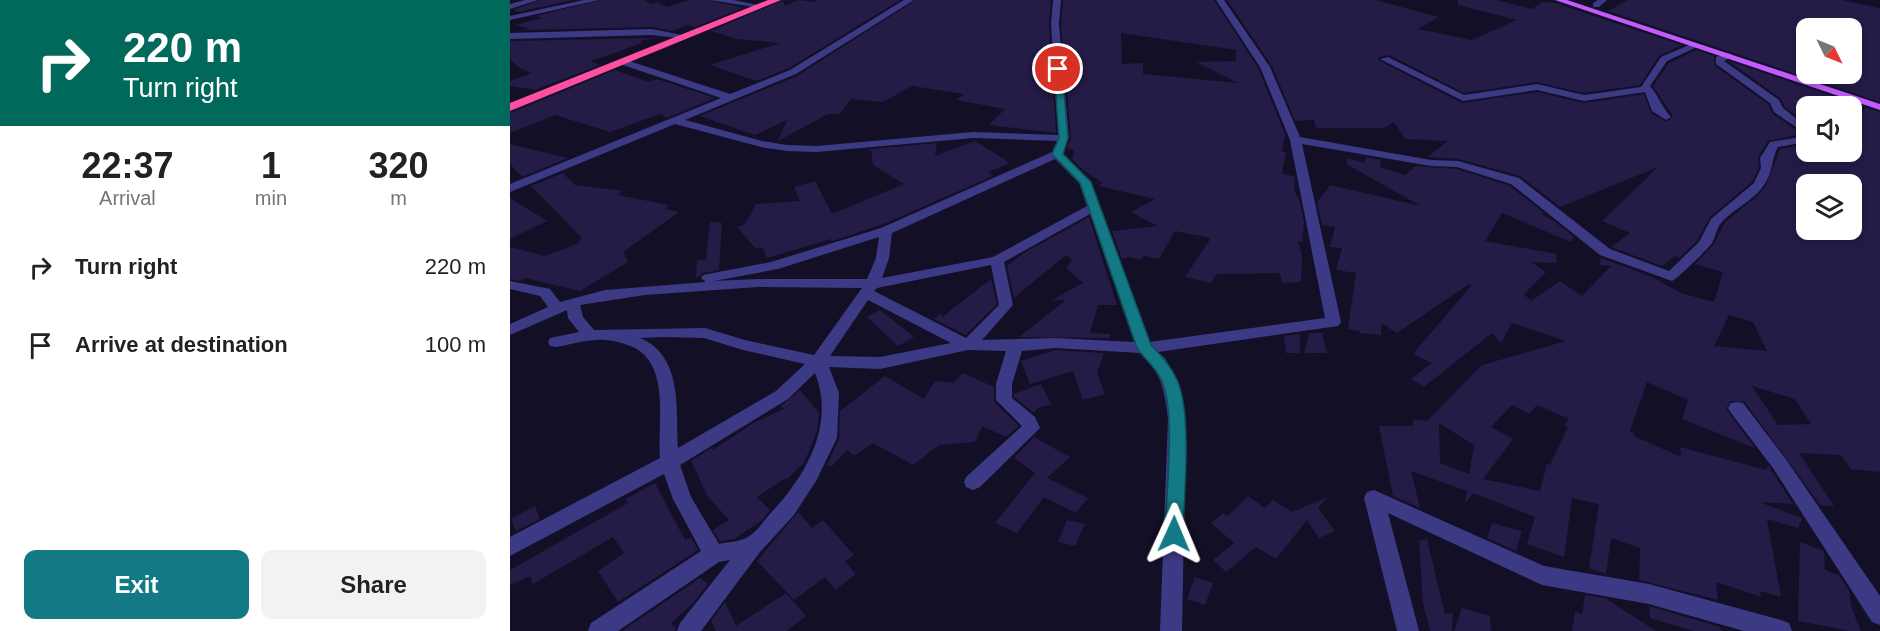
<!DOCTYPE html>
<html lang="en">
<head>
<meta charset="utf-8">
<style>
  :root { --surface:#fff; --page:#f2f2f2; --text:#222; --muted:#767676; --accent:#137a85 }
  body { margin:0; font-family:Helvetica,sans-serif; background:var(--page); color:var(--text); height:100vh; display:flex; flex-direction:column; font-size:22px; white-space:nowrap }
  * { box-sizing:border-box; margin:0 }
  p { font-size:20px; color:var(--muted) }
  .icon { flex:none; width:33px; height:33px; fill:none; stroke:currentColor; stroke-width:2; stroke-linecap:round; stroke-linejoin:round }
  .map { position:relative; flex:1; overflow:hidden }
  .details { display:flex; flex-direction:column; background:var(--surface); width:510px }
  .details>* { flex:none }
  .top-card { background:#00695c; color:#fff; overflow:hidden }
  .needle { width:39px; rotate:133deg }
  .controls { position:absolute; left:1286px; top:18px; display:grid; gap:12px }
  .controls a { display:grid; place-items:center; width:66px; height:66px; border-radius:12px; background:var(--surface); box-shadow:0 3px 9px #0003; font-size:30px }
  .pin { position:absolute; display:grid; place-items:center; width:51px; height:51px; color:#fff; margin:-26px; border:3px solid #fff; border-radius:50%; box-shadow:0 2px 6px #0007 }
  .me { position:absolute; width:66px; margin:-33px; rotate:1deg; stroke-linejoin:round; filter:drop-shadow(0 0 4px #0008) }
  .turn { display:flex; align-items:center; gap:21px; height:126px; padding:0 24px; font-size:27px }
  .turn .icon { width:78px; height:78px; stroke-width:2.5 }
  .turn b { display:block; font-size:42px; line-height:51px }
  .eta { display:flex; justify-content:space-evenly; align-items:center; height:102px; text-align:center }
  .eta b { font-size:36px; font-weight:600; line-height:42px }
  .cta { display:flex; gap:12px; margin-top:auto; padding:12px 24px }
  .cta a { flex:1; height:69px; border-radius:12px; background:var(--accent); color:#fff; font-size:24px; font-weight:600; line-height:69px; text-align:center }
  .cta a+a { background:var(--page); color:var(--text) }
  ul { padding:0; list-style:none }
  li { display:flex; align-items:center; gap:18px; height:78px; padding:0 24px }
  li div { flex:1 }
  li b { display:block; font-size:22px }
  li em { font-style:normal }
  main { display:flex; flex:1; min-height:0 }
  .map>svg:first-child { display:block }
</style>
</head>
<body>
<main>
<section class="details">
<div class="top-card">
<div class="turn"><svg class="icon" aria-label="right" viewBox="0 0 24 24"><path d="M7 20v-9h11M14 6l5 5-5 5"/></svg><div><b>220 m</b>Turn right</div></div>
</div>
<div class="eta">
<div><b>22:37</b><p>Arrival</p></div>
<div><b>1</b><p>min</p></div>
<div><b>320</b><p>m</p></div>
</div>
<ul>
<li><svg class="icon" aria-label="right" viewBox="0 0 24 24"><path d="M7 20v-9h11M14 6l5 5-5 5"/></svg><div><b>Turn right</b></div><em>220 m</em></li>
<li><svg class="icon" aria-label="arrive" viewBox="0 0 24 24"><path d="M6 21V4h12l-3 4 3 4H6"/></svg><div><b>Arrive at destination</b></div><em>100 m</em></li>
</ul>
<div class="cta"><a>Exit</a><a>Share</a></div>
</section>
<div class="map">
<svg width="1370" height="631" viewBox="0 0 1370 631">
  <rect width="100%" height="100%" fill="#130f26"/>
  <!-- building -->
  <path fill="#241b47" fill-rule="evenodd" d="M30,0H63L8,12L3,10Z
    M91,0H134L141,4L147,2L157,7L179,0H198L233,8L185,27L177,25L163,31L142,27L13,30L19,28L5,25L32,18L26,16Z
    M273,0L275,6L289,0L304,2L306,0H390L279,68L246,81L200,65L270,43L227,39L201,31Z
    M406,0H541L539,24L546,133L479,125L495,109L446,100L454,94L402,86L373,102L341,99L330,114H318L268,141L277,120L245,135L190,116L287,76Z
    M553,0H704L748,68L775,134L772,152H776L772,173L785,177L784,190L790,202L794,223L792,242L788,241L792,256L791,282L772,283L770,273L707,274L701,283L675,277L701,238L665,231L649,259L634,256L630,260L619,257L612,259L602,231L647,226L621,212L645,199L589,186L593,183L573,170L562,159L564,150L557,148L561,138L551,24ZM611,33L726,50V61L686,62L728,83L633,74V63L612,64Z
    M717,0H865L929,17L908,29L962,40L1007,20L948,5V0H986L1022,9L1032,2L1045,3L1172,45L1149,56L1130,85L1074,93L1027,82L954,93L879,55L869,57L868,60L952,103L1027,92L1074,103L1134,94L1141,113L1157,122L1163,116L1143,86L1159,63L1186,50L1204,56L1205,66L1258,104L1263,114L1292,134L1258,141L1248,157L1249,168L1242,182L1200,217L1187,241L1169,258L1165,256L1152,266L1101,247L1120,233L1092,221L1148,167L1050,207L1010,176L949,159L917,157L938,141L895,139L884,122L874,128H806L804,120L785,121L762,66Z
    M1118,0H1331L1370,8V102L1098,11ZM1296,28H1341V45L1349,52L1341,53V74H1296Z
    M147,38L132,40L131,43L108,52L80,61L90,65L25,90L0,86V81L22,73L11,69L0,59V41Z
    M1218,61H1219L1353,106H1296V123L1275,107L1270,98Z
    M105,70L138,82L147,79L205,98L157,118L150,114L100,132L45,115L0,133V113Z
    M1356,108L1370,112V472L1341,469L1331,455L1289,453L1324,506L1310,505L1235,402L1221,401L1216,409L1245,448L1172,419L1178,400L1137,382L1120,431L1125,434L1124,436L1171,457L1170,447L1256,470L1258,465L1283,504L1249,502L1292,518L1288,528L1257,519L1271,597L1250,591L1251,597L1206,582L1208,600L1129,580L1130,548L1101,538L1096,574L1079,568L1089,504L1062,498L1054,557L1017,544L1025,517L963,493L955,504L957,491L901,471L910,508L883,496L869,426H903V419L917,421L972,365L1056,341L1002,323L991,343L982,333L914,387L901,379L922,363L903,354L961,286L959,284L887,333L871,323V335L850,333V331L838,329L846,273L826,270L832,248L820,247L825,227L812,225L807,203L820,185L911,206L836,164L838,158L854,163L856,157L871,160L870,167L895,175L906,166L947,169L1000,186L1034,213L1031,214L1044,221L1064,237L1061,242L992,213L975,241L1047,254L1046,263L1021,262L1036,272L1014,294L1021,301L1050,281L1072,296L1101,266L1089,265L1091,258L1140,276L1171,293L1204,302L1213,272L1185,264L1204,244L1215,222L1245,198L1256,186L1270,149L1296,144V152H1341V121ZM1296,184H1341V230H1296ZM1219,315L1243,322L1257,351L1204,346ZM1242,386L1285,399L1301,424L1268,425ZM1002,405L1019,414L1027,405L1059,419L1054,425L1058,427L1040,465L1037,464L1030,491L973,479L1003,439L981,427ZM929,423L964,445L959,474L930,463Z
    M465,141L500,163L478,172L483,176L376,223L323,241L321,239L257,258L252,247L246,249L227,227L235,224L246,204L290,201L284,187L305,181L322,214L394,184L363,165L361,149L427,143L425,156Z
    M0,144L58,158L12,177L0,164Z
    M53,173L65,185L113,191L107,195L159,205L155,209L169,212L113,252L118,262L70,291L15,278L11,281L0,279V247L35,256L67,244L72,238L21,186Z
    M0,198L37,221L0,239Z
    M579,217L607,305H588L580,333L601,334L599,338L509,337L556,300H542L573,283L556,268L562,260L556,255L504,298L497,266L514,253Z
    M200,222L212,223L209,270L193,273L186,278L187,261L196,259Z
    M481,279L487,304L456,335L424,319L431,313L432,317Z
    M370,310L404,337L388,346L357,317Z
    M799,333H812L817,353H794Z
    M790,334V353H776L774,336Z
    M545,350L594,353L587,373L595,394L573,400L563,371L520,384L511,361Z
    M453,373L484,387V402L509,426L496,437L472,426L465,442L429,445L403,465L363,443L344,456L337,450L322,466L317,465L329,439L330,411L375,376L414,399L425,381L443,383Z
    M531,384L541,404L528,408L524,413L504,397V394Z
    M290,390L309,413L307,431L294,463L276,480L274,479L247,497L260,510L252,520L224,539L210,541L203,530L219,520L198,497L181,461L201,448L203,450L245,422L274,409L271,406Z
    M524,437L560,457L537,478L578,498L566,513L534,497L507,533L485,523L525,473L504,458Z
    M145,483L175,540L181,537L188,550L108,602L88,571L114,553L103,537L23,584L20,576L0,585V570L118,503L115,499Z
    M738,496L755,508L763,500L782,512L818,497L808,508L825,531L809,538L797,520L766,559L746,547L716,572L703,560L724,543L701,523L713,513L718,516Z
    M25,506L30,519L6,531L1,519Z
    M288,512L302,528L313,520L344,555L335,561L346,574L325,590L315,577L284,600L247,561Z
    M557,520L575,524L565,546L548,542Z
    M982,523L1012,531L1006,551L977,538Z
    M917,539L935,614L943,613L942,631H920L913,604L909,541Z
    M1290,542L1314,551L1315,570L1329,575L1339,591L1342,609L1351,631H1340L1288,621Z
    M685,577L703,583L695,605L677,599Z
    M190,578L198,584L184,602L161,623L166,628L165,631H112Z
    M276,593L296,616L277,631H206L201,621L215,602L226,626Z
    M1075,595L1095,598L1146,631H1062L1065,612L1072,614Z
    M1139,606L1210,627L1211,631H1183L1140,618Z
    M952,608L980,616L981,631H944Z"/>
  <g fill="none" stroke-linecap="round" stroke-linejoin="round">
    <!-- minor -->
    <path fill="#3d3a85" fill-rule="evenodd" d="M15,0H28L0,9V4Z
      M74,0H89L0,20V16Z
      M200,0H223L248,5L244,7Z
      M394,0H404L286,74L175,120L252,141L277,145L307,146L463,132L548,135L541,24L543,0H551L549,24L559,138L553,153L581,182L640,342L815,318L780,140L750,67L706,0H714L760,67L790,137L921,160L948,161L1009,178L1100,249L1159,271L1189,242L1201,219L1244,183L1251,168L1250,158L1260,142L1296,136V142L1268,147C1261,160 1263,173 1254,185C1243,202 1220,210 1209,226C1206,231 1205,238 1202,243C1198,249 1166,280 1162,281L1090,255L1001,184L947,167L921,166L792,144L831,322L828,326L648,352L655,358L669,383L676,418L672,631H650L658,418C654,389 652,374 630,353L545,348L512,351L502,384V398L525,417L530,428L470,487L463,490L456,487L454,482L456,477L512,426L486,400V384L496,351L458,350L370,369L319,367L329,393L327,438L306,481L284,515L250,552L191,631H167L170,623L220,560L209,562L108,631H78L81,623L191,551L163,499L154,474L0,556V537L150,458C147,424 161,365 123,347C93,334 77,341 46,347L40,346L38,342L40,338L69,332L58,318L57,310L0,335V324L38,307L30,296L0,289V281L40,289L50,302L95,290L196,282L191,278L193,275L261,262L371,228L542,152L547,141L463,138L307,152L277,151L251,147L165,124L0,192V184L211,98L110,64V60H116L220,94L280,70ZM545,159L569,183L577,206L483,257L372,278L379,258L382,233ZM580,214L624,342L545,338L472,340L503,305L494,262ZM369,237L366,258L357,279H248L204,281L268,269ZM481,265L489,305L456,338L364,291L367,288ZM248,287L352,288L304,355L235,340L195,328L84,330L73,317L70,305L135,295ZM358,300L441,343L370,357L320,356ZM154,337L194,338L233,350L295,364L266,391L168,448C166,409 173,356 130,338ZM305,373C326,426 295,477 259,515C253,522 245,534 236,538C229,542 217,542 209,544L181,497L170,465L278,399Z
      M1088,0H1097L1089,7H1083V3Z
      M142,29L172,35L168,38L142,35L0,39V33Z
      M1184,43L1191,45L1157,61L1140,86C1150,98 1151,106 1161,117L1156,120L1142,111L1135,92L1074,101L1027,90L953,101L870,59L878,57L954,95L1027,84L1074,95L1131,87L1151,57Z
      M1219,53L1224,56L1214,61L1269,100L1273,108L1296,126V134L1264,112L1260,103L1206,64V57Z
      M1227,402L1233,403L1275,458L1370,596V625L1362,622L1263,468L1221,413L1218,408L1221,403Z
      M864,490L1034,566L1139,584L1271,620L1279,623L1282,631H1234L1139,604L1032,585L878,513L909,631H887L854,498L857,492Z"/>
    <!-- major -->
    <path fill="#c25bff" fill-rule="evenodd" d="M1045,0H1057L1370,104V110Z"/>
    <!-- highway -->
    <path fill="#ff4fa3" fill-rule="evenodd" d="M258,0H271L0,111V103Z"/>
  </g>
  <!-- route -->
  <path fill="#137a85" stroke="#0c4f56" stroke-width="1.5" d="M548,66L552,69L558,138L553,154L581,182L641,345C652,356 662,367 668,382C682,418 674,494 673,534L670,540L664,542L658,540L655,534C656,496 666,413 652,381C646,367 635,360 627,348L570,183L542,154L549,138L544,69Z"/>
</svg>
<div class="controls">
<a><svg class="needle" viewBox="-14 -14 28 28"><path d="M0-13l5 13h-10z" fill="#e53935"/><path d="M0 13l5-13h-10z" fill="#767676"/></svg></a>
<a><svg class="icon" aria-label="sound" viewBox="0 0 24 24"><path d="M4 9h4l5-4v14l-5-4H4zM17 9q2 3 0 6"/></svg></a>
<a><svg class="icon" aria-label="layers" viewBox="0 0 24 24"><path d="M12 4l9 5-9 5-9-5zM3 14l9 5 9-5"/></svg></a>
</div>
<div class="pin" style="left:548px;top:69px;background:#d93025"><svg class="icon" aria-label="arrive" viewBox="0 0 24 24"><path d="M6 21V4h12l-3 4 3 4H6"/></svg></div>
<svg class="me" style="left:664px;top:534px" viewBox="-20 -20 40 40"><path d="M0-17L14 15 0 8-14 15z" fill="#137a85" stroke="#fff" stroke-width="4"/></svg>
</div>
</main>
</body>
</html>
